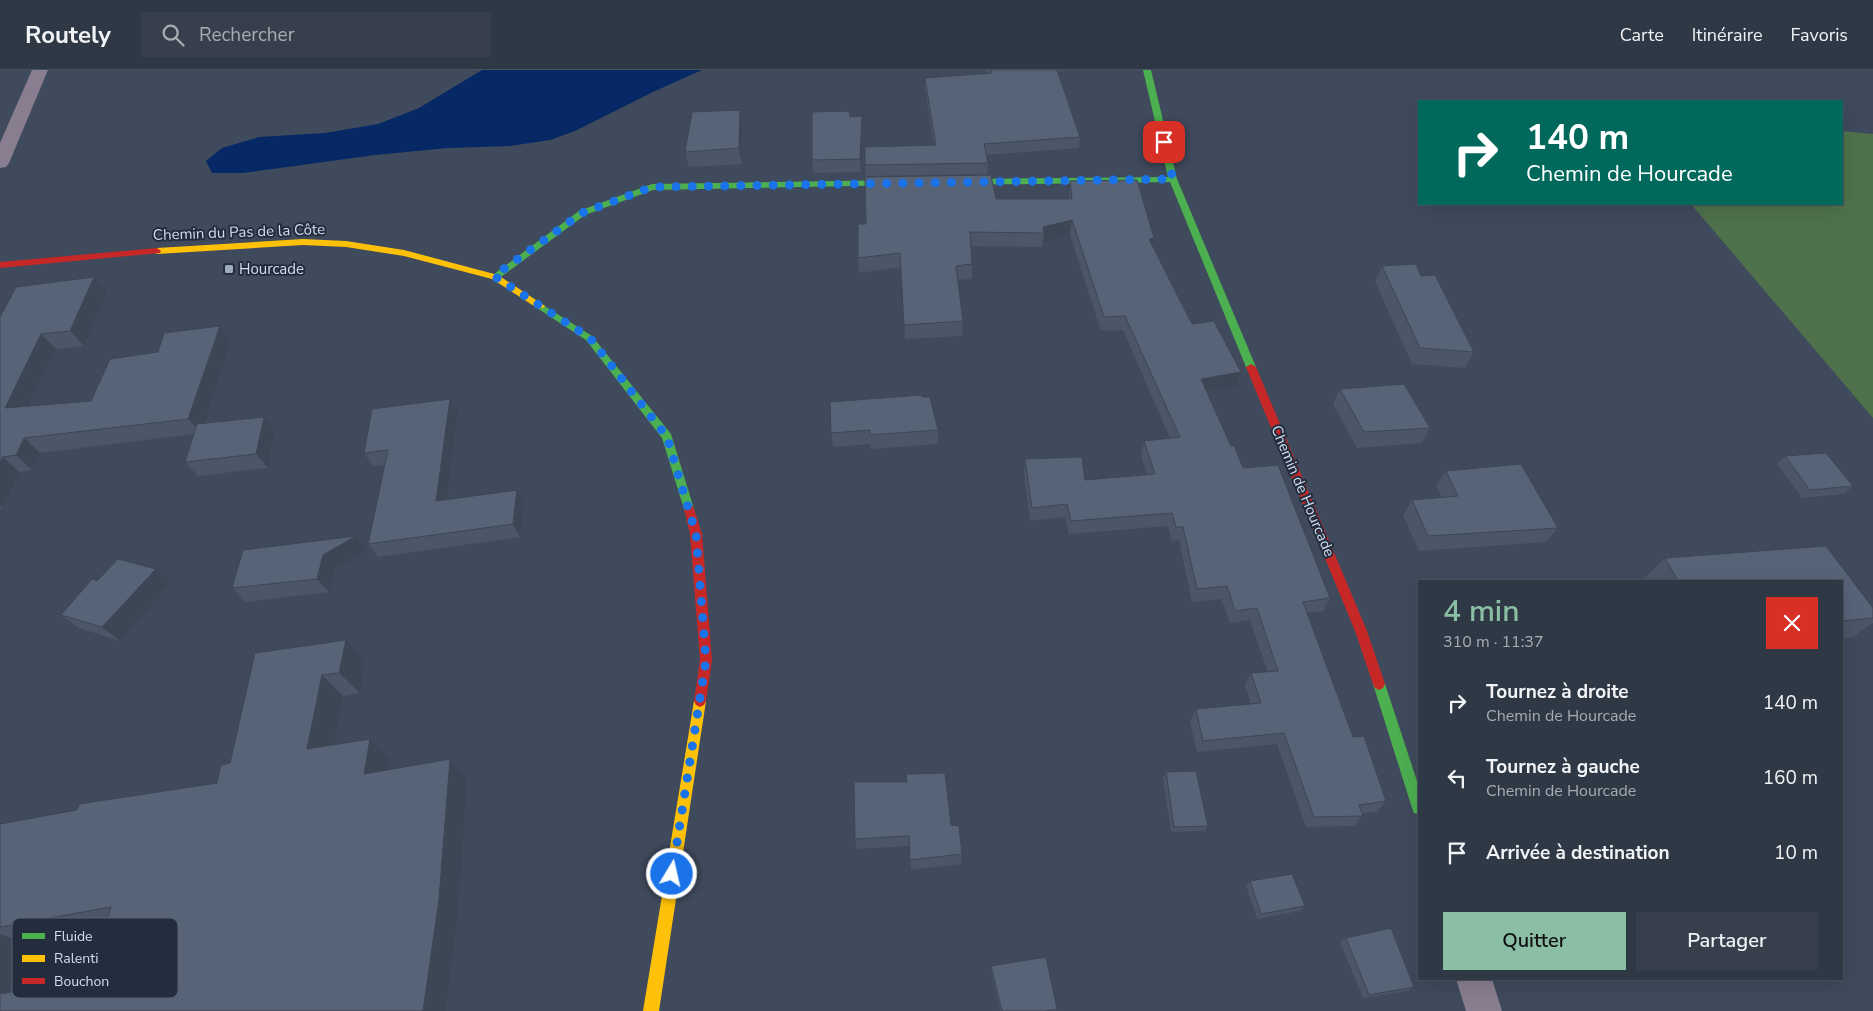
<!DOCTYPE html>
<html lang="fr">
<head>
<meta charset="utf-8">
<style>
  :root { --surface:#2f3845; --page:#373f4c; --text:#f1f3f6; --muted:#a7acb3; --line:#4a525e; --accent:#8abfa5 }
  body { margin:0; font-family:"Nunito Sans",sans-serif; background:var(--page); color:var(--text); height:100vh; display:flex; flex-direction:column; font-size:19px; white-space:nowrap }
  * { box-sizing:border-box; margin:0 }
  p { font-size:16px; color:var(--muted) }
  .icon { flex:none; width:28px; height:28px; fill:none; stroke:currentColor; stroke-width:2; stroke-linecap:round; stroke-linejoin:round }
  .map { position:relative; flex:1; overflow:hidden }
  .details { position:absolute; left:1418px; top:510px; width:425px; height:400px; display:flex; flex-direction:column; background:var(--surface); border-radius:0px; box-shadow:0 5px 20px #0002,0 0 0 1px var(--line) }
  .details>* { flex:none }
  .top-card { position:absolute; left:1418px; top:30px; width:425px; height:105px; border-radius:0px; box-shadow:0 5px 20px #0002,0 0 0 1px var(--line); background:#00695c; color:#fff; overflow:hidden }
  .pin { position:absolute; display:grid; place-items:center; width:42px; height:42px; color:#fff; margin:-21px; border-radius:10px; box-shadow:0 2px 8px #0006 }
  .me { position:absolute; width:55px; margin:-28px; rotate:9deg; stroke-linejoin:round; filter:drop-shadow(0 0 4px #0008) }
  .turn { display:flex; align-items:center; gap:18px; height:105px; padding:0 25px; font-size:22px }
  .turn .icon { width:65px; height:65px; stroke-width:2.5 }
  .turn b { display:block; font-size:35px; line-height:42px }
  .round { display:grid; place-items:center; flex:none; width:52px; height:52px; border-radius:0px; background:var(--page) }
  .summary { display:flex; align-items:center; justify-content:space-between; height:85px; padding:0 25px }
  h1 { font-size:30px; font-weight:600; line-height:38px; color:var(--accent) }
  .cta { display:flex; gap:10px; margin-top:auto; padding:10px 25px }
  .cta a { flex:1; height:58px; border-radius:0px; background:var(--accent); color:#111; font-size:20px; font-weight:600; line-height:58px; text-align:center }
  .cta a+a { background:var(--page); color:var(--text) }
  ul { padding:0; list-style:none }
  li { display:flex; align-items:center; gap:15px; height:75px; padding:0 25px }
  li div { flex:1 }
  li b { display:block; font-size:19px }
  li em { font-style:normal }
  header { display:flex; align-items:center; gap:30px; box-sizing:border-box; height:70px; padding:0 25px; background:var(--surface); border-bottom:1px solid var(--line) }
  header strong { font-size:24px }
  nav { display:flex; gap:28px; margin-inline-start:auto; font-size:18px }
  .search { width:350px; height:45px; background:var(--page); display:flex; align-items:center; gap:12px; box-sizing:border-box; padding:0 18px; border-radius:0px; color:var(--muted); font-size:19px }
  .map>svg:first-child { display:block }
</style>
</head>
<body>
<header>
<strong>Routely</strong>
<div class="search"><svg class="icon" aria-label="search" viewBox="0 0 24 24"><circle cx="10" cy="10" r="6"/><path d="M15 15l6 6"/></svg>Rechercher</div>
<nav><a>Carte</a><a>Itinéraire</a><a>Favoris</a></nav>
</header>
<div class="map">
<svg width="1873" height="941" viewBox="0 0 1873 941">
  <rect width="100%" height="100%" fill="#3f4a5c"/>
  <!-- green -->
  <path fill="#4f724c" d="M1841,61L1873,64V348L1691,134H1841Z"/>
  <!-- water -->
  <path fill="#062966" d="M482,0H702L653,22L575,61L550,70L510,76L448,78L375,85L243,103H212L206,91L222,78L259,67L325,63L378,54L419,38Z"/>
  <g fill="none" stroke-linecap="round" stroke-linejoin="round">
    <!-- lane -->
    <path fill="#887e8f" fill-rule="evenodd" d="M32,0H48L9,93L6,97L0,98V73Z"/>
    <!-- street -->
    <path fill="#887e8f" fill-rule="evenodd" d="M1456,909H1492L1502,941H1466Z"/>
    <!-- fast -->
    <path fill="#4caf50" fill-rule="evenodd" d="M1143,0H1151L1177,109L1256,297L1254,299L1251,300L1246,297L1170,112L955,115L951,112L955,109L1168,107Z
      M902,110L906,113L905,115L653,120L585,145L498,209L495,210L490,207L579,141L652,114Z
      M540,233L592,266L671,364L694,439L693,442H685L684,439L662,368L586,270L537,238L535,236Z
      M1379,608L1383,610L1385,614L1419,717V744L1414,743L1412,738L1373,614L1375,610Z"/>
    <!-- slow -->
    <path fill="#ffc107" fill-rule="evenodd" d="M303,169L346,171L404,180L498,205L545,236L543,238H537L492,209L404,186L346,177L303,175L157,184L153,181L157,178Z
      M700,625L704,627L706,631L659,941H643L694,631L696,627Z"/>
    <!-- jam -->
    <path fill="#c62828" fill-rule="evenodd" d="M157,178L161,181L160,183L0,198V192Z
      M1251,294L1256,297L1367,561L1385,614L1383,618L1379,620L1375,618L1373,614L1355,561L1246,297Z
      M689,435L693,436L694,439L702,464L712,590L706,631L704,635L700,637L696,635L694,631L700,590L690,464L684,439L685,436Z"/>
  </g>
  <!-- wall -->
  <path fill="#4b5667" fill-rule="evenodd" d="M987,0H1057L1080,67L1079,78L986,85L988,93L987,104L866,106L865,95L934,75L925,18V8L988,3Z
    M862,46L863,60L861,102L813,103L812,90L850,47Z
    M742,55V94L689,97L685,82Z
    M1070,111L1153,176L1192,254L1236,317L1207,321L1231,376L1243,398L1330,528L1323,541L1307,543L1353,667L1386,731L1377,742L1362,743L1363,746L1354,756L1306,757L1277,674L1197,682L1190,651L1196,639L1251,634L1245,615L1251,603L1268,602L1250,550L1230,553L1221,529L1192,532L1179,470L1172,471L1168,456L1069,464L1065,447L1030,451L1024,403L1025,389L1085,410L1147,404L1141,385L1144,371L1170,368L1123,260L1101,261L1070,165L1043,172L1042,177L971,176L972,194V209L958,210L963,251L962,266L905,269L901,197L859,203L858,188L866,154L996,129H1069Z
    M1382,196L1421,206L1474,282L1465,298L1412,294L1375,212Z
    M94,207L107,222L84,276L56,279L29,336L91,331L158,282L220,256L231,272L204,353L264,347L275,361L268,398L198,406L185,392L194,364L40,383L32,400L19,402L3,438H0V247Z
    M1340,319L1430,358L1422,373L1357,378L1333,334Z
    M922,327L938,360V374L871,379V374L833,377L831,363Z
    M458,342L447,430L524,434L520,467L378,487L368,474L385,395L373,396L364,383Z
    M1785,386L1853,416L1844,424L1802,428L1777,394Z
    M1446,401L1558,458L1546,472L1419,481L1403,445L1412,430L1442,428L1436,416Z
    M356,466L368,480L335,499L329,522L246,532L232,518Z
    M1826,476L1873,538V553L1853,567L1841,568V511H1646L1644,508L1665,488Z
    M156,499L171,513L120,571L79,558L61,545L97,511Z
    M255,583L365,591L360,623L343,626L334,675L370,669L390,688L388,700L450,689L467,708L458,844L446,941H0V754L77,740L217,713L230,693ZM104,858L89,908L8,923L25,873Z
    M1166,702L1208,756L1205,761L1171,762L1163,708Z
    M951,755L962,784L961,794L911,800L910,776L857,779L855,769Z
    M1250,811L1305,836L1300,841L1257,849L1246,816Z
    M1346,868L1414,917L1408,921L1363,928L1340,872Z
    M991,896L1057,939L1056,941H1000L991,900Z"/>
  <!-- shaded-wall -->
  <path fill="#3d4654" d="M740,40L742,55V94L739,78Z
    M862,46L863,60L861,102L860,89Z
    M1072,150L1070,165L1043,172L1044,163L1043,157Z
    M1154,168L1151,183L1149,169Z
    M94,207L107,222L84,276L70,261Z
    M220,256L231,272L201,363L188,349Z
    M41,264L56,279L21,352L5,338Z
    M1241,302L1236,317L1197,323L1201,309Z
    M450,329L458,342L445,444L436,431Z
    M264,347L275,361L268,398L256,384Z
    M24,368L40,383L32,400L16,385Z
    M3,387L19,402L3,438L0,435V393Z
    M517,420L524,434L520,467L513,454Z
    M356,466L368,480L335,499L329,522L317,509L323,485Z
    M156,499L171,513L120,571L102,557Z
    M346,570L365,591L360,623L339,603Z
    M322,605L343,626L330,698L307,679Z
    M370,669L390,688L385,722L364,704Z
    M450,689L467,708L458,844L446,941H423Z
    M0,864L25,873L2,941H0Z"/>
  <!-- building -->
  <path fill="#576478" stroke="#3d4654" d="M991,0H1057L1080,67L984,74L988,93L865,95V77L936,75L925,8L992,3Z
    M740,40L739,78L685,82L692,42Z
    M849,41L850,47L862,46L860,89L812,90V42Z
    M991,105L996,129H1072L1070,111L1137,110L1154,168L1149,169L1192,254L1214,251L1241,302L1201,309L1231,376L1234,375L1243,398L1278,395L1330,528L1303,532L1353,667L1364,666L1386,731L1359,735L1363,746L1314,747L1284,663L1203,671L1196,639L1261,633L1251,603L1278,601L1257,538L1235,541L1227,516L1197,519L1183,457H1176L1172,443L1071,451L1067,434L1032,438L1025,389L1082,387L1085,410L1155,404L1144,371L1180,367L1125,246L1104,247L1072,150L1043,157L1044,163L970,162L972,194L956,196L963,251L904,255L900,183L858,188V154H866L865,107Z
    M1416,194L1421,206L1435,205L1474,282L1420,278L1382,196Z
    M94,207L70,261L41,264L5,338L91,331L110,289L158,282L164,263L220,256L188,349L24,368L16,385L3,387L0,393V247L16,217Z
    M1404,314L1430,358L1364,362L1340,319Z
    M921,325L922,327H930L938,360L870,365V360L831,363L830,332Z
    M450,329L436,431L517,420L513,454L368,474L388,380L364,383L372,339Z
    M264,347L256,384L185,392L197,354Z
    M1826,383L1853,416L1810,420L1785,386Z
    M1521,394L1558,458L1428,466L1412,430L1458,426L1446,401Z
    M356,466L323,485L317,509L232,518L243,480Z
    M1826,476L1873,538V548L1841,551V511H1678L1665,488Z
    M118,489L156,499L102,557L61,545L92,509L97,511Z
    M346,570L339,603L322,605L307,679L370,669L364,704L450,689L439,829L423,941H0V924L89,908L111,837L0,857V754L77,740L79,734L217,713L221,695L230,693L255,583Z
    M1196,701L1208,756L1174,757L1166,702Z
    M945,703L951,755L959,756L962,784L910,790L909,766L855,769L854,712H907L906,704Z
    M1292,804L1305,836L1261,844L1250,811Z
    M1391,858L1414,917L1369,925L1346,868Z
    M1046,887L1057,939L1045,941H1002L991,896Z"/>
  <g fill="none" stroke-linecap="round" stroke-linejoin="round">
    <!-- route -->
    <path stroke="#1a73e8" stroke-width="9" stroke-dasharray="0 16.2" d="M672,804L706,590L696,464L667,367L590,268L494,206L582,143L652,117L1173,109L1164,72"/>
  </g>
  <!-- markers -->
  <rect fill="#9eaabe" stroke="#242d3d" stroke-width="2" x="224" y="194" width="10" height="10" rx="2.5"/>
  <g text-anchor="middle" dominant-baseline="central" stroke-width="4" stroke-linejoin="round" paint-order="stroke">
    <!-- street labels -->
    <g font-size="15" fill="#d1def2" stroke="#242d3d">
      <text transform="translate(239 162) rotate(-2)">Chemin du Pas de la Côte</text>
      <text transform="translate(1303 421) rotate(67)">Chemin de Hourcade</text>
    </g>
    <!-- poi labels -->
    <g font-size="15" fill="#d1def2" stroke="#242d3d" text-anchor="start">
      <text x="239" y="199">Hourcade</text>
    </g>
  </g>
  <!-- legend -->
  <rect x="12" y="848" width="166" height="80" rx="8" fill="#242d3d" stroke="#586273" stroke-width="1"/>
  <rect x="22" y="863" width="23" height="6" fill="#4caf50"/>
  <rect x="22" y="885" width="23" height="7" fill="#ffc107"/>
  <rect x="22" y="908" width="23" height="6" fill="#c62828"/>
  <g font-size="14" fill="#d1def2">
    <text x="54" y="871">Fluide</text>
    <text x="54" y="893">Ralenti</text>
    <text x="54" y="916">Bouchon</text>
  </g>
</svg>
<div class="pin" style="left:1164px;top:72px;background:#d93025"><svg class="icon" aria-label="arrive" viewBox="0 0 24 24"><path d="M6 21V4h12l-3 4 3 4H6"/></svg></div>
<svg class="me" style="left:672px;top:804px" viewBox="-20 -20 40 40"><circle r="17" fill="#1a73e8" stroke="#fff" stroke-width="3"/><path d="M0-11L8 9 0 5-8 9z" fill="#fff"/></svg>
<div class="top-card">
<div class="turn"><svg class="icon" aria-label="right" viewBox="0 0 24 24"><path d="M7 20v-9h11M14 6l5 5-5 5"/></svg><div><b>140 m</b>Chemin de Hourcade</div></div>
</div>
<section class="details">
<div class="summary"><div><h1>4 min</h1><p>310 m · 11:37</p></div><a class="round" style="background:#d93025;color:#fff"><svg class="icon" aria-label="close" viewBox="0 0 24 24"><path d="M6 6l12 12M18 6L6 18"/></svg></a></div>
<ul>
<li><svg class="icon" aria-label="right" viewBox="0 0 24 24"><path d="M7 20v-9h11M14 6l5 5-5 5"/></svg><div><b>Tournez à droite</b><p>Chemin de Hourcade</p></div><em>140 m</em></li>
<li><svg class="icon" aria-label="left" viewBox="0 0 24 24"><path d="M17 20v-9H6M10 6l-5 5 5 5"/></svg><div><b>Tournez à gauche</b><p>Chemin de Hourcade</p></div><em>160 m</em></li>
<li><svg class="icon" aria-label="arrive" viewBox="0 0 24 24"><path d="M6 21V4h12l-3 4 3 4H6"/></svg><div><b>Arrivée à destination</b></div><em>10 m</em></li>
</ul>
<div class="cta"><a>Quitter</a><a>Partager</a></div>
</section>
</div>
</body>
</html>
